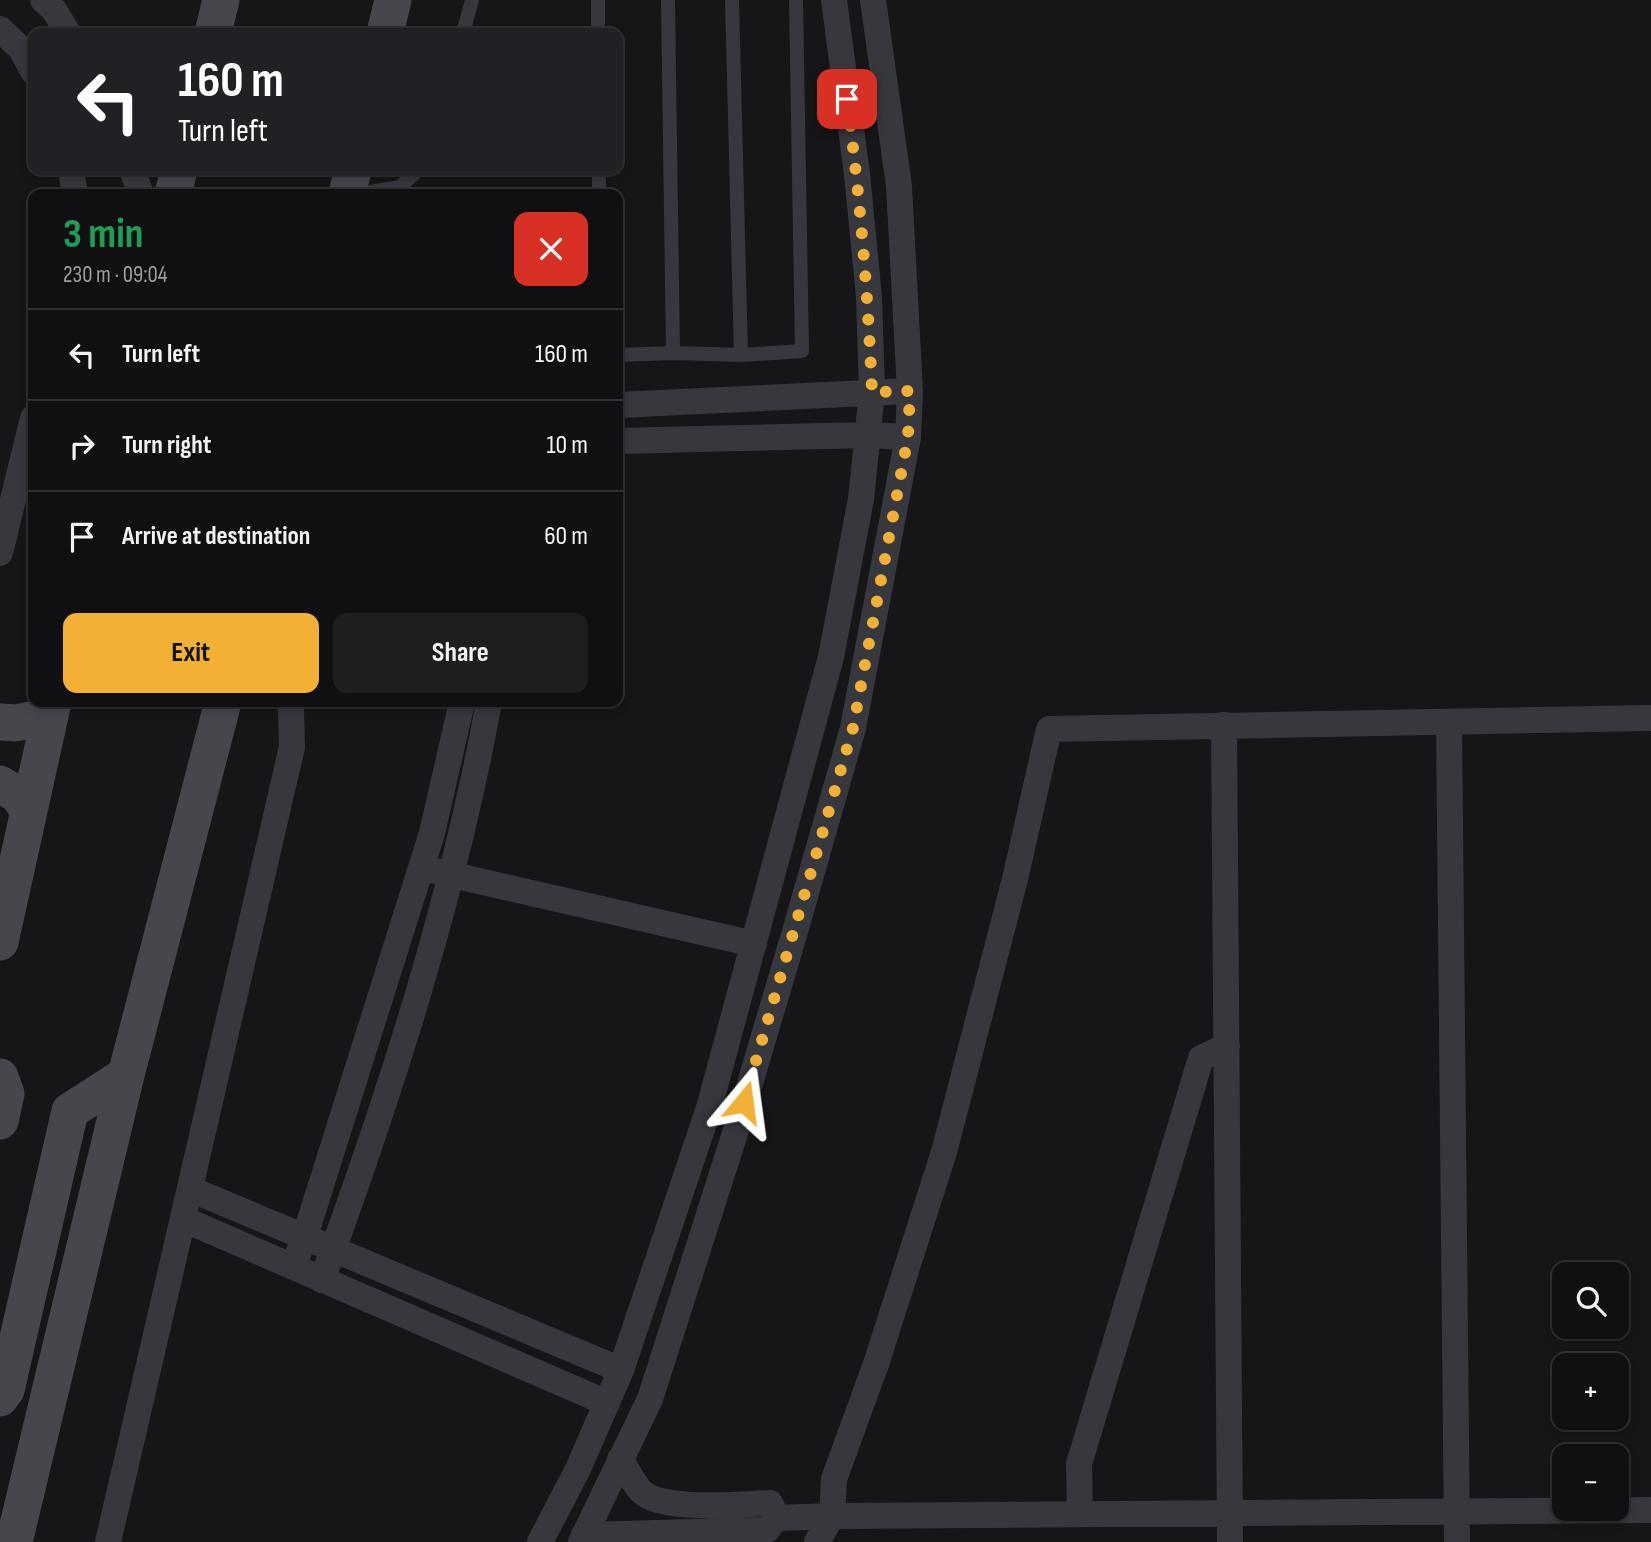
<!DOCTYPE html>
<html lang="en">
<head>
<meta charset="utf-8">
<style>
  :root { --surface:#101012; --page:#1e1e20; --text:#f1f3f6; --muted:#9c9d9f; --line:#303032; --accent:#f2b134 }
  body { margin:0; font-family:"Sofia Sans Condensed",sans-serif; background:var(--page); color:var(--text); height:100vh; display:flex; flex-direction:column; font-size:26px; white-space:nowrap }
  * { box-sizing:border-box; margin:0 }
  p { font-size:23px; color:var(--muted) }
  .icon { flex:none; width:38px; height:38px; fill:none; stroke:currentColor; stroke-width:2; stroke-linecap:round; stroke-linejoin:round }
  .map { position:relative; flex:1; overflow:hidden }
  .drawer { position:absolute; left:28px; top:189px; width:595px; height:518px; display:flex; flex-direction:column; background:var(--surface); border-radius:14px; box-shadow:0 4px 10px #0003,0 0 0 2px var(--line) }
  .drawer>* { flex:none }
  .banner { position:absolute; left:28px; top:28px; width:595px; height:147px; border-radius:14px; box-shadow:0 4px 10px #0003,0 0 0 2px var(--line); background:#202124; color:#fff; overflow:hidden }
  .controls { position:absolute; left:1552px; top:1262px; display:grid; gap:14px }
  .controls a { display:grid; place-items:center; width:77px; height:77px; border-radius:14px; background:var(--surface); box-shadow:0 4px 10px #0003,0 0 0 2px var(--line); font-size:35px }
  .pin { position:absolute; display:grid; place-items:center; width:60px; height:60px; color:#fff; margin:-30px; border-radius:14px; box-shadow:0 4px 10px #0006 }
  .me { position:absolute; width:77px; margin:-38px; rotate:16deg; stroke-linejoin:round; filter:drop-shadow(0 0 5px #0008) }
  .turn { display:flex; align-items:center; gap:24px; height:147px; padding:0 35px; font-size:32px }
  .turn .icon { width:91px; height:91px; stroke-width:2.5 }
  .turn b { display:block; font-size:49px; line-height:60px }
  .round { display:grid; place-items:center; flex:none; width:74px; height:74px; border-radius:14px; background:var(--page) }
  .headline { display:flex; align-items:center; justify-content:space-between; height:119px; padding:0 35px }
  h1 { font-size:42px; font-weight:700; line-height:52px; color:#1e9e55 }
  .action { display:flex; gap:14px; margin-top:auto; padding:14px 35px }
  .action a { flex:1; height:80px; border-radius:14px; background:var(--accent); color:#111; font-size:28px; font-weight:700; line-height:80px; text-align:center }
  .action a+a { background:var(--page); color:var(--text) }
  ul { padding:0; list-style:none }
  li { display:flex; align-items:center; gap:21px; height:91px; padding:0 35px; border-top:2px solid var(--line) }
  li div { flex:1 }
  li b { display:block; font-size:26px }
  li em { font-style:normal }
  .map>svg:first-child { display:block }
</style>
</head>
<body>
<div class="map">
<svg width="1651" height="1542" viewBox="0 0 1651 1542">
  <rect width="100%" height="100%" fill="#161618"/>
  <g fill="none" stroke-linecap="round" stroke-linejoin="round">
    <!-- lane -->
    <path stroke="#37383d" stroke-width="14" d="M598,0V33
      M463,33L472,0
      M599,170V194
      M359,194L400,187L418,170
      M673,353L741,355L732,0
      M618,355L673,353L668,0
      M741,355L802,351L796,0"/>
    <!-- street -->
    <path stroke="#37383d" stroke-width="26" d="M43,0L54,10L68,33
      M0,29L21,49L33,71
      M71,170L75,194
      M132,170L141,194
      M618,405L910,391
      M618,441L868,435L908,437
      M0,553L33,418
      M1449,722L1457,1542
      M1224,725L1230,1542
      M435,871L754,944
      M190,1189L621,1370
      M183,1219L607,1403
      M293,1267L305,1236L432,833L462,702
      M322,1280C391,1092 453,899 489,702
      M620,1459C627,1469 633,1483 641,1491C661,1512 741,1504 770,1503L777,1518
      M1080,1513L1079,1464L1201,1058L1227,1046
      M584,1535L767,1530L777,1518L832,1516L1651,1510
      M108,1542L292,747L291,709L288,702
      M540,1542L578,1469L621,1370L709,1108L831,657L861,499L872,392L869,297L857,174L834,0
      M581,1542L650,1399L737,1127L796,928L853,728L908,437L910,391L899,186L873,0
      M817,1542L832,1516L834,1479L876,1364L944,1152L1015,879L1049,729L1651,718"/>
    <!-- secondary -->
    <path stroke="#45474d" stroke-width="37" d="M213,33L221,0
      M385,33L393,0
      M173,194L179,170
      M347,194L353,170
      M0,722L16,723L49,716
      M0,784L18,795L29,811
      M0,942L53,702
      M0,1077L6,1094L0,1121
      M0,1398L6,1390L70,1111L126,1075
      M14,1542L126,1075L223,702"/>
  </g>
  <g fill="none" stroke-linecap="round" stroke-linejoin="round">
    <!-- route -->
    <path stroke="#f2b134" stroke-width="12" stroke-dasharray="0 21.6" d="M744,1102L853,728L908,437L910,391L872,392C868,294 860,197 847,99"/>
  </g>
</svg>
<div class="controls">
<a><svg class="icon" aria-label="search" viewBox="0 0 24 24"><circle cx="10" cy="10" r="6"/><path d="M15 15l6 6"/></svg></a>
<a>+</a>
<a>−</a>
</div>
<div class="pin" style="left:847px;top:99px;background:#d93025"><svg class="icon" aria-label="arrive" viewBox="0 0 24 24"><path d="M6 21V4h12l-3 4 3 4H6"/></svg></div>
<svg class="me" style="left:744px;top:1102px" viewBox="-20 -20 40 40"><path d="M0-17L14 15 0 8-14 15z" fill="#f2b134" stroke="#fff" stroke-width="4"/></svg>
<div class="banner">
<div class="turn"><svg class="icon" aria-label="left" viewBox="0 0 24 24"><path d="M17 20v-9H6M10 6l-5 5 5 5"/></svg><div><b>160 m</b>Turn left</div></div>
</div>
<section class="drawer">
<div class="headline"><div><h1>3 min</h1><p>230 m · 09:04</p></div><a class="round" style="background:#d93025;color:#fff"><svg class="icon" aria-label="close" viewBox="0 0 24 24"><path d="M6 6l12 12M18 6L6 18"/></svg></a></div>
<ul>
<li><svg class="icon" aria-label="left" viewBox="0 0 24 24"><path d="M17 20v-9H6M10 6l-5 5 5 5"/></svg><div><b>Turn left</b></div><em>160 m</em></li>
<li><svg class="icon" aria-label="right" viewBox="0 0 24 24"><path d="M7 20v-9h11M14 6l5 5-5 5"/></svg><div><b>Turn right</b></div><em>10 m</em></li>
<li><svg class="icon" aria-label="arrive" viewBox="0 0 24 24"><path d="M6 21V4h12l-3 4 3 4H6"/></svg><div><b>Arrive at destination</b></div><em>60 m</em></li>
</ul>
<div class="action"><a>Exit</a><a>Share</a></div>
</section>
</div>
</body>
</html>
